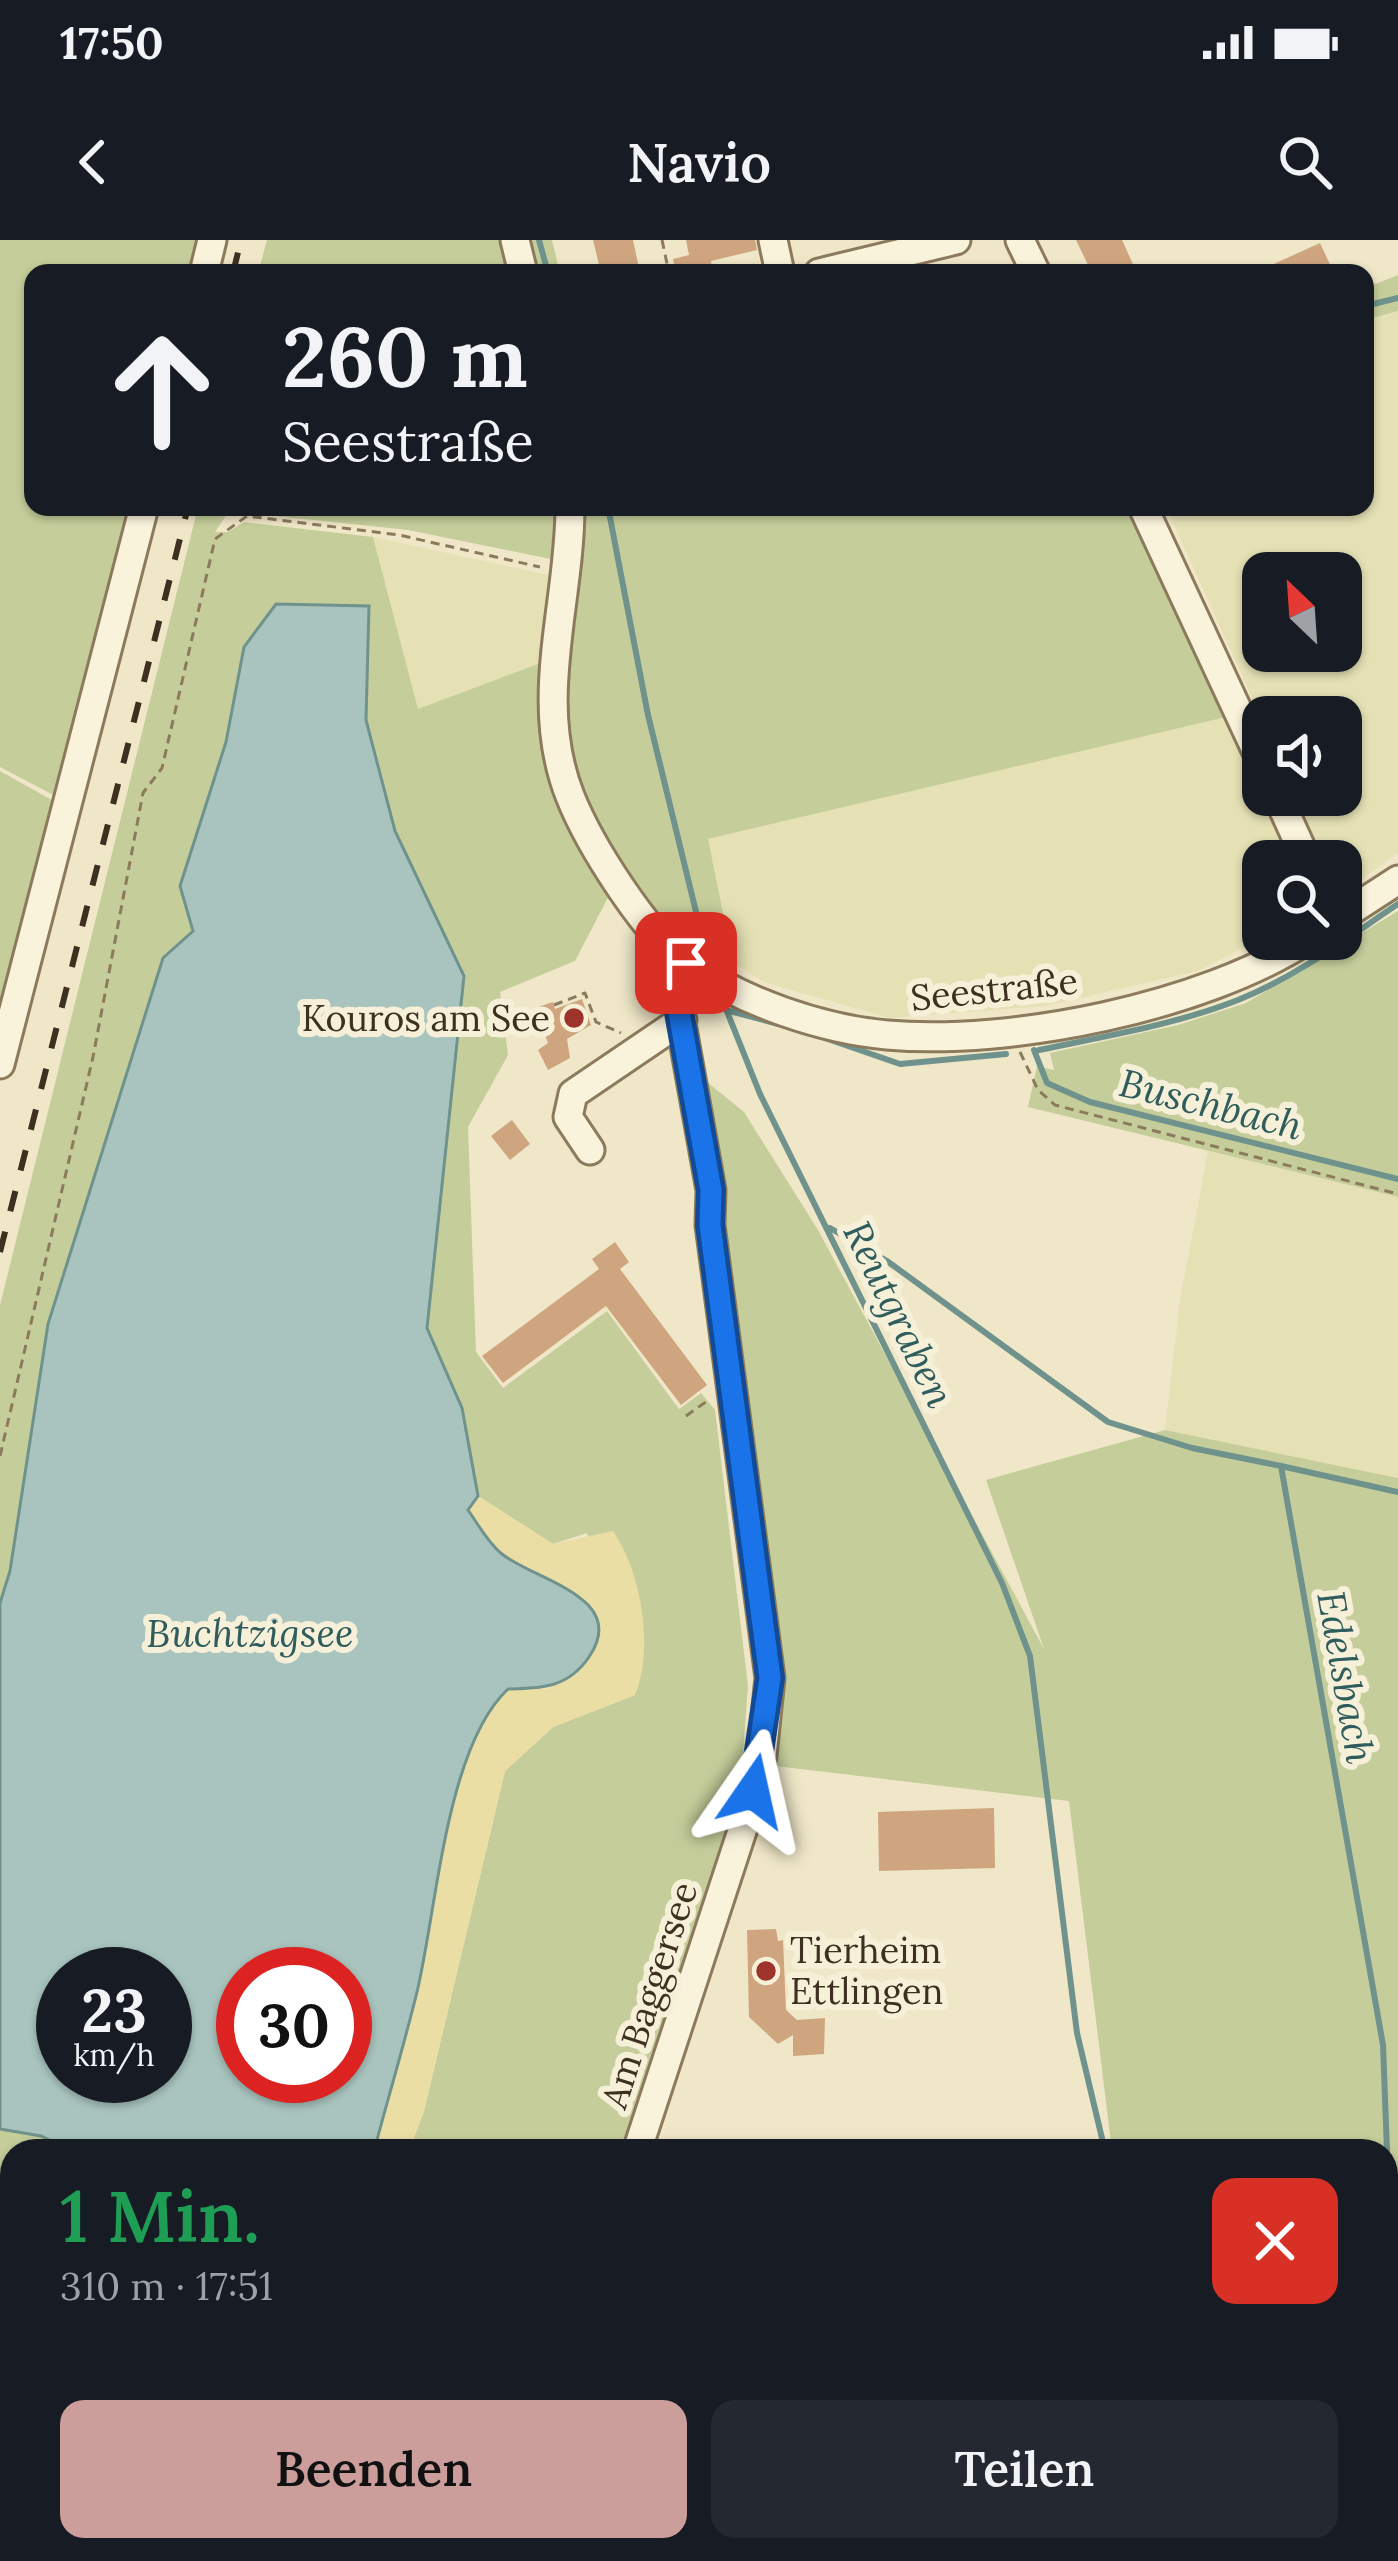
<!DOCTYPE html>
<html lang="de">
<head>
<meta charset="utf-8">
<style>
  :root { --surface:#171b24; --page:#242831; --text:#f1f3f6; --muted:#9ea1a6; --accent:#cb9d9b }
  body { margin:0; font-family:Lora,serif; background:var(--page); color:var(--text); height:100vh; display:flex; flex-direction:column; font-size:45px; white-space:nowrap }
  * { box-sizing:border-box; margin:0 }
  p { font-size:39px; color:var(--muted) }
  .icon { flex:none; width:66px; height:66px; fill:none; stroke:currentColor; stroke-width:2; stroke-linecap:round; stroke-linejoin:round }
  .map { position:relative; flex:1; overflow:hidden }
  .side { position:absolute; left:0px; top:1899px; width:1398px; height:423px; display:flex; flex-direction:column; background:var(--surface); border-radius:36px 36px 0 0; box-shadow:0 3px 9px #0004 }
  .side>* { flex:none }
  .guide { position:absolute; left:24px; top:24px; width:1350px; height:252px; border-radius:24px; box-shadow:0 3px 9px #0004; background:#171b24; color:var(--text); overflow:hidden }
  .needle { width:78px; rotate:335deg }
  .fabs { position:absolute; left:1242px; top:312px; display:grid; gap:24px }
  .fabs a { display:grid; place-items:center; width:120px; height:120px; border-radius:24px; background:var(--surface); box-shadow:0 3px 9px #0004; font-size:60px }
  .speed { position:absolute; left:36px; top:1707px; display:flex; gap:24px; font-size:60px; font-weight:700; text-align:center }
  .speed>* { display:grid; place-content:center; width:156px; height:156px; border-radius:50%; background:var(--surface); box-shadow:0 3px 9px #0004; line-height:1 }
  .speed small { font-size:30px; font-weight:400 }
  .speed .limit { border:18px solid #d22; background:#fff; color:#111 }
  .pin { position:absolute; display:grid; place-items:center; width:102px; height:102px; color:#fff; margin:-51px; border-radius:24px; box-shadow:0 6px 18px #0006 }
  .me { position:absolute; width:132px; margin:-66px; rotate:11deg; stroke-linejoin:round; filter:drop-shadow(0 0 9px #0008) }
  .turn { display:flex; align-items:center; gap:42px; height:252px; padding:0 60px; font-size:54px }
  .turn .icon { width:156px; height:156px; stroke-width:2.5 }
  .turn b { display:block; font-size:84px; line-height:102px }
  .round { display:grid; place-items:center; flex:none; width:126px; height:126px; border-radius:24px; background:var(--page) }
  .headline { display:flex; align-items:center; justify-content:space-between; height:204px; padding:0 60px }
  h1 { font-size:72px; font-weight:600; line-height:90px; color:#1e9e55 }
  .action { display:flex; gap:24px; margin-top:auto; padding:24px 60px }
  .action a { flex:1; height:138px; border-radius:24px; background:var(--accent); color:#111; font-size:48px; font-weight:600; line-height:138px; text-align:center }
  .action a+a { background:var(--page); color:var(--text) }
  .status { display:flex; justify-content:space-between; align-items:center; height:84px; padding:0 60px; background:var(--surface); direction:ltr }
  .status svg { height:33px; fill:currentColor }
  header { display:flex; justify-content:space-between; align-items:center; height:156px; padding:0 60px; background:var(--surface); font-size:54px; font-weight:600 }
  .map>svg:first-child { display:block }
</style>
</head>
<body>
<div class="status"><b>17:50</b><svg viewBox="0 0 49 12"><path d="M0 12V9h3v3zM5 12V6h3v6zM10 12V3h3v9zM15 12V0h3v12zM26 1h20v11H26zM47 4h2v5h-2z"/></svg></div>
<header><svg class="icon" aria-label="back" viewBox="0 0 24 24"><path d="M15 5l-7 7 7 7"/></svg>Navio<svg class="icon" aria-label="search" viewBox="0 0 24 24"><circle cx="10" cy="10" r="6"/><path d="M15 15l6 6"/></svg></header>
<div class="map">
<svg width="1398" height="2321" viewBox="0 0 1398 2321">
  <rect width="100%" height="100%" fill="#f0e7c8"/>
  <!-- farmland -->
  <path fill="#e5e1b5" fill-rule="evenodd" d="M1398,71V613L1341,654V621H1263V698L1197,731L1045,766L890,778L763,742L733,722L708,599L1257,469L1166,267H1365V80ZM1263,333H1341V411H1263ZM1263,477H1341V555H1263Z
    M373,297L549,335L555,347L543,422L418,470Z
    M1208,911L1398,957V1238L1165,1190L1180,1060Z"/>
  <!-- green -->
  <path fill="#c5ce9b" d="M0,0H217L208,33H33V267H142L61,559L0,527Z
    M267,0H552L560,33H258Z
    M1398,35V71L1365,80V48Z
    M198,267H1130L1226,477L708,599L733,722C716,714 697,708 682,698C662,686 647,661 633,642C553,535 555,451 575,324L408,290L229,271L215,292H228L244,282L373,297L418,469L543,422L546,503L614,646L575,721L500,752L508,815L468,887L476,1112L503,1148L607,1071L679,1169L701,1153L715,1170L748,1446L740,1550L629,1911H409L424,1871L505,1531L553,1487L635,1455L587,1293L553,1304L478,1256L462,1168L427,1088L464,736L395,591L366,479L369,367L244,407L194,691L0,1363V1065Z
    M0,531L59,564L0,769Z
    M1398,671V957L1028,867L1037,826L1054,830L1050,813L1178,785L1246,763Z
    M701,837L744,872L818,990L1044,1409L986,1240L1165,1190L1398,1238V2321H1171L1169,2310H1386V1911H1112L1069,1561L767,1525Z
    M0,1889L41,1896L71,1911H12V2310H534L531,2321H0Z"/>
  <!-- sand -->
  <path fill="#ebdea5" d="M478,1256L553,1304L613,1291C642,1333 654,1409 635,1455L553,1487L505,1531L424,1871L409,1911H374C388,1858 404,1805 417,1751C437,1667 446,1507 508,1449H547L577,1434L554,1340L499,1313L467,1270Z"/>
  <!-- water -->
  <path fill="#a9c4be" stroke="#6f938c" stroke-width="3" fill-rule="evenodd" d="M276,364L369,366L366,480L395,591L464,736L427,1088L462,1168L478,1256L468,1270C478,1284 488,1303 502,1314C534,1340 630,1357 589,1417C568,1448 542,1448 508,1449C446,1507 437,1668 417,1752C404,1805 388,1858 374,1911H71L41,1896L0,1889V1363L10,1331L48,1084L163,718L193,691L180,646L226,502L244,407ZM63,1734H165V1836H63ZM243,1734H345V1836H243Z"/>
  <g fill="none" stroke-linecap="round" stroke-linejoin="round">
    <!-- stream -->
    <path stroke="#6f938c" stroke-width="6" d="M539,0L548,33
      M1365,66L1398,58
      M608,267L648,475L709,725
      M720,754L760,854L1002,1343L1030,1416L1077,1793L1105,1911
      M726,770L786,786
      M822,797L900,824L1006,814
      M1034,810L1047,843L1090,862L1398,939
      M1039,810C1106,796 1174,785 1238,760C1296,737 1347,698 1398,664
      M830,988L887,1021L1108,1182L1192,1208L1281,1226L1383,1805L1397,2175L1395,2321
      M1281,1226L1398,1252
      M1139,2321L1140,2310"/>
  </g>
  <!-- building -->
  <path fill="#cea57e" d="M593,0H633L639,28L634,33H601Z
    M686,0H755L757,10L711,21L712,27L676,33L673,19L689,15Z
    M1076,0H1122L1137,33H1092Z
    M1320,3L1334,33H1254Z
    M582,759L591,785L567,799L570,818L548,830L538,810L548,803L535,768L553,762L555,769Z
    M512,880L530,904L510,920L491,896Z
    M615,1002L629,1022L620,1029L707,1145L681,1165L606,1066L503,1143L482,1116L599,1029L592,1019Z
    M994,1568L995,1628L879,1631L878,1572Z
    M776,1689L778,1701L783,1700L786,1770L797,1780L825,1778L824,1814L793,1816V1795L778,1804L749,1777L747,1690Z"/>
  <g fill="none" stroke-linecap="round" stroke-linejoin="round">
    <!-- minor casing -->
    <g stroke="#8c7a5c" stroke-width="33">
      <path id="minor" d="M515,0L523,33
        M773,0L780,33
        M1020,0L1036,33
        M204,33L212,0
        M819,33L956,0
        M570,267C570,364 532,460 570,556C589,604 647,697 690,726C745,762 820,789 887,795C1010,806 1204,767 1308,699
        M1143,267L1263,525
        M1277,555L1307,621
        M1341,677L1398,640
        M0,824L144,267
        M590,910L568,877L573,854L682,780
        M637,1911L744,1585L762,1516L770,1438L710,985L711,950L673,739L686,723
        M540,2321L542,2310"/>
    </g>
    <!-- path -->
    <path stroke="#8c7a5c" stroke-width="3" stroke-dasharray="9 6" stroke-linecap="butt" d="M662,0L669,33
      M554,765L585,753L596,782L621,793
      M1020,812L1038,850L1055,865L1398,954
      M686,1176L710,1159
      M0,1216L93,817L143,553L162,528L215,299L247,276L399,295L540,327
      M0,2031L12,2036
      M93,2321L97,2310"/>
    <!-- minor -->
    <use href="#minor" stroke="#faf3dc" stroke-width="27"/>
    <!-- rail -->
    <path stroke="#3d3020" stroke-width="6" stroke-dasharray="21 21" stroke-linecap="butt" d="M233,33L241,0
      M0,1012L188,267"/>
  </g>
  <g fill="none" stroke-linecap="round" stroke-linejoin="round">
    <!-- route casing -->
    <g stroke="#114b97" stroke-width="30">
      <path id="route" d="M686,723L673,739L711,950L710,985L770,1438L753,1551"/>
    </g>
    <!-- route -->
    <use href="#route" stroke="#1a73e8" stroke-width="21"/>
  </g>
  <!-- markers -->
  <g fill="#9d332b" stroke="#f7f0d8" stroke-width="4.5">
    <circle cx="574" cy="778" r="12"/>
    <circle cx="766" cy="1731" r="12"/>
  </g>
  <g text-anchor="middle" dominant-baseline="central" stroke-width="12" stroke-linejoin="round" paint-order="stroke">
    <!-- street labels -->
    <g font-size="36" fill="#3d3020" stroke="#f7f0d8">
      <text transform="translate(994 749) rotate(-6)">Seestraße</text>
      <text transform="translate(649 1755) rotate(-72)">Am Baggersee</text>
    </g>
    <!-- poi labels -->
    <g font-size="36" fill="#3d3020" stroke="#f7f0d8" text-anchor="end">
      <text x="550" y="778">Kouros am See</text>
      <text x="790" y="1710" text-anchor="start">Tierheim<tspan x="790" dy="41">Ettlingen</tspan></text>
    </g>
    <!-- water labels -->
    <g font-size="39" font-style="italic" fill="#2f5c5c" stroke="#f7f0d8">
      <text transform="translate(1211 864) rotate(14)">Buschbach</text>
      <text transform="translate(899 1074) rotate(64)">Reutgraben</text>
      <text x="250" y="1393">Buchtzigsee</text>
      <text transform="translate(1346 1437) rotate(80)">Edelsbach</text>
    </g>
  </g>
</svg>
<div class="fabs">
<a><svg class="needle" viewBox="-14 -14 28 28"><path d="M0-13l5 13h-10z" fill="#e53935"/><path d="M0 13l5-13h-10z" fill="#9ea1a6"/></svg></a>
<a><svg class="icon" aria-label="sound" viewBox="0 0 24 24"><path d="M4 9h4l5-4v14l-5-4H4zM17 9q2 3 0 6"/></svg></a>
<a><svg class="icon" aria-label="search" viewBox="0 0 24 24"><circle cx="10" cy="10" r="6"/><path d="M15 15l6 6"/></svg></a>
</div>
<div class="speed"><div>23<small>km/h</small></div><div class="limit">30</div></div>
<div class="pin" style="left:686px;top:723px;background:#d93025"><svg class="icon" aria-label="arrive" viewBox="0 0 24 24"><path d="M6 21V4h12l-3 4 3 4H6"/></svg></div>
<svg class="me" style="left:753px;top:1551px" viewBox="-20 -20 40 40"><path d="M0-17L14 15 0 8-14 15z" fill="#1a73e8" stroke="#fff" stroke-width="4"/></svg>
<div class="guide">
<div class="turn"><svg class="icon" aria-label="ahead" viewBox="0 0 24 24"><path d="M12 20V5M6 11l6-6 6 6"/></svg><div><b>260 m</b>Seestraße</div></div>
</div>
<section class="side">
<div class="headline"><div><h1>1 Min.</h1><p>310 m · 17:51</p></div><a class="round" style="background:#d93025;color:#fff"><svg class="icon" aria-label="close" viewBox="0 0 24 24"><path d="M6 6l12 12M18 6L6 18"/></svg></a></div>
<div class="action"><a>Beenden</a><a>Teilen</a></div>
</section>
</div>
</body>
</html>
